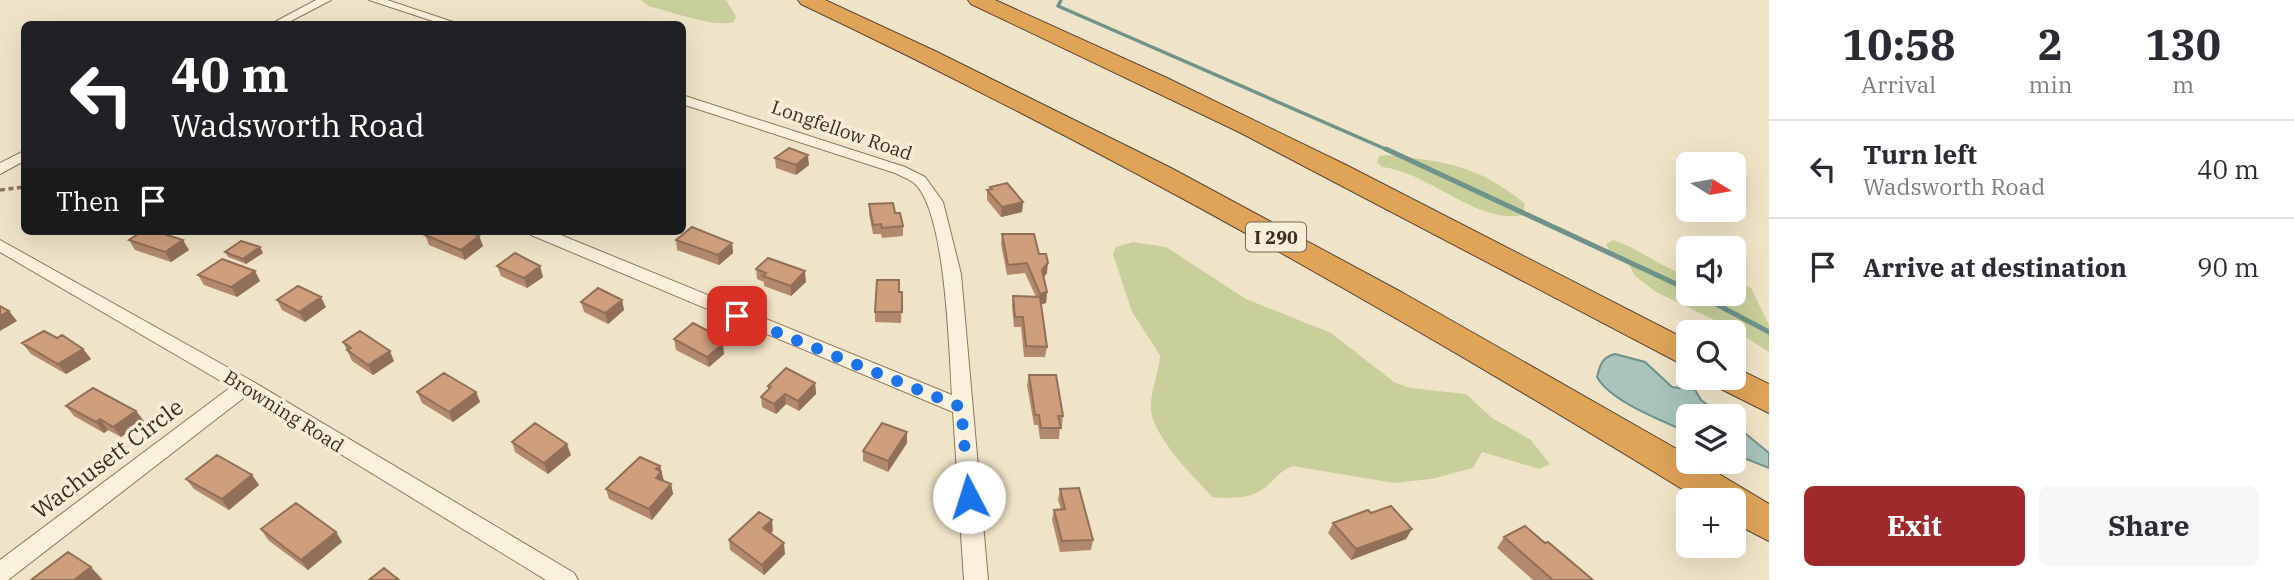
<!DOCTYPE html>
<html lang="en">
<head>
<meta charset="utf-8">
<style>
  :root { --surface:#fff; --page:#f7f7f7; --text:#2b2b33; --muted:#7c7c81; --line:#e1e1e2; --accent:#9e2a2b }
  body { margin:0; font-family:"IBM Plex Serif",serif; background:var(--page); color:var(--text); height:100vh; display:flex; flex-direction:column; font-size:26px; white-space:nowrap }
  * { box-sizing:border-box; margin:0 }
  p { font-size:23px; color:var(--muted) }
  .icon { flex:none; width:38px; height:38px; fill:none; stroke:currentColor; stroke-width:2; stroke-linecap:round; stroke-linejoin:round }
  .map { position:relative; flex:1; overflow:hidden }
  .sheet { display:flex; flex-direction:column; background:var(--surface); width:525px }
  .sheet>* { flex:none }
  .guide { position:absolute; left:21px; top:21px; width:665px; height:214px; border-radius:10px; box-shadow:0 7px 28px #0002; background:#202124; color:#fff; overflow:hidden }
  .needle { width:46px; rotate:101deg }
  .buttons { position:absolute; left:1676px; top:152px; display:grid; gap:14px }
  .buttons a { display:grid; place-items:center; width:70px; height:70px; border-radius:10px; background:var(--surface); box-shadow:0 7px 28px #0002; font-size:35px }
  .pin { position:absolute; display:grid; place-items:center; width:60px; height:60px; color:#fff; margin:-30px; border-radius:14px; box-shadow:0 4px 10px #0006 }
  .me { position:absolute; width:77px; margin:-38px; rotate:355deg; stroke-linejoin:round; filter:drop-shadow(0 0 5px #0008) }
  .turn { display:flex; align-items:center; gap:24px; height:147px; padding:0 35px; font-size:32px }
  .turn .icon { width:91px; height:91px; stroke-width:2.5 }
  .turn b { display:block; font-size:49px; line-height:60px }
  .then { display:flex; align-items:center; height:66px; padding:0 35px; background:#0003; gap:14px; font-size:26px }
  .eta { display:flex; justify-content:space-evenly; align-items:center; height:119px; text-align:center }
  .eta b { font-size:42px; font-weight:800; line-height:49px }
  .cta { display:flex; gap:14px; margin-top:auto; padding:14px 35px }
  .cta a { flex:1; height:80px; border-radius:10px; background:var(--accent); color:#fff; font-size:28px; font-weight:800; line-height:80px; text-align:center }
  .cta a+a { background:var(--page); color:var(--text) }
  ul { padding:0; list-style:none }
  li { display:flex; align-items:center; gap:21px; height:98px; padding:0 35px; border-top:2px solid var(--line) }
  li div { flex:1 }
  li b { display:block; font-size:26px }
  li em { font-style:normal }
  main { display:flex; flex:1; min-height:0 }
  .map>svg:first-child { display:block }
</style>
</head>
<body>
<main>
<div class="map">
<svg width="1769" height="580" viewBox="0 0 1769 580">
  <rect width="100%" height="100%" fill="#f0e4c8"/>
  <!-- green -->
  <path fill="#c9cf9b" d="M641,0H726L736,16L734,22C712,28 671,11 648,6Z
    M1386,155C1443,161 1479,165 1525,204L1523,215C1477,225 1429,172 1382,167L1377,162L1379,156Z
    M1613,240C1641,249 1661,268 1689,276V294H1734V281L1751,288L1769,325V352L1731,328L1656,292L1635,276L1627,261L1609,250L1606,244Z
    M1133,242L1166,247L1246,299L1331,333L1394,382L1410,388L1466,394L1492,418L1530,439L1550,464L1540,469L1482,452L1473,468L1431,479L1394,483L1293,466C1281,470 1276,478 1267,486C1252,499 1231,499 1212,497C1193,475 1148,434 1151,403C1152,387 1159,372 1160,355L1132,312L1113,254L1116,247Z"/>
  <!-- water -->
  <path fill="#a9c4bc" stroke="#6f938a" stroke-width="2" d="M1615,354L1645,362L1672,387L1695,390L1701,400L1723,416H1689V433C1663,421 1611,402 1597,377C1600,365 1602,357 1615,354Z
    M1734,424L1769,453V468L1734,454Z"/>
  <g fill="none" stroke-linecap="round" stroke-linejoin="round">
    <!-- stream-far1 -->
    <path stroke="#6f938a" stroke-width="3.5" d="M1061,0L1058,6L1390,151"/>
    <!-- stream -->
    <path stroke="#6f938a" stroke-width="5" d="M1386,149L1689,290
      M1697,294L1769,332"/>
    <!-- street casing -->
    <g stroke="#8d765c" stroke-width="2">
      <path id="street" d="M316,0H331L285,24H271Z
        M369,0H387L459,24H442Z
        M682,95L905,167L925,177L943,202L961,274L988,580H964L953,412L531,235L529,231H551L952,395C949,351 946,210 914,183C909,179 901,176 895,173L682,104Z
        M24,151V161L0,174V163Z
        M0,240L252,381L574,573L578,580H546L246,396L8,580H0V560L231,387L0,252Z"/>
    </g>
    <!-- highway casing -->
    <g stroke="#5b4430" stroke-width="2">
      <path id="highway" d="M798,0H825L935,51L1171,168L1403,293L1689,456V462H1699L1769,504V541L1734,523V500H1700C1408,320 1111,151 801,4Z
        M968,0H995L1167,78L1346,165L1689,341V368L1239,132L971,4Z
        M1734,367L1769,384V413L1717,387L1712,378H1734Z"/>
    </g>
    <!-- path -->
    <path stroke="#8d765c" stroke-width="3.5" stroke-dasharray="5 3.5" stroke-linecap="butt" d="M0,190L24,187"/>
    <!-- street -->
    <use href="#street" fill="#faf1dc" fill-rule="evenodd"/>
    <!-- highway -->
    <use href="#highway" fill="#e0a458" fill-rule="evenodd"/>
  </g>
  <!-- wall -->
  <path fill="#b2896c" d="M775,158L809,165L796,175L776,168Z
    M990,187L1023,202L1022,212L1001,217L987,200V190L990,189Z
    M869,204L895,213L903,226V236L882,238L881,234H873L869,214Z
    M94,231H114L108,234Z
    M1002,234L1039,254L1047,273L1044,277L1047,292L1046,303L1041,304L1047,347L1045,357H1024L1021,327H1014L1012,306L1013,296L1036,297L1025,273L1007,275L1001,244Z
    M425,235L479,236L483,246L465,260L429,245Z
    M129,240L189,250L171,262L135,250Z
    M676,240L732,243L733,253L719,265L677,250Z
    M225,252L263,253L246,264L228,257Z
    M497,266H540L543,277L527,288L501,276Z
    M756,269L806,282L791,296L764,286V282L757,279Z
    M255,271L260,281L237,297L204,285L198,275Z
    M899,292H902L901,323L875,322V312Z
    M277,300L326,307L305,322L282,310Z
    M622,300L624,310L608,324L584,312L581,302Z
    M714,334L715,340L724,354L709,367L676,350L674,339Z
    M57,338L83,349L91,359L66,374L31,354L22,343Z
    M343,342L394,361L373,375L352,361Z
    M1029,375L1063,416L1062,426H1060L1059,439H1040L1038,425H1034L1027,385Z
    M815,383L816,394L799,411L786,404L776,414L762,407L761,397L768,390V386Z
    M417,392H476L480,402L453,422L422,403Z
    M66,406L136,411L144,421L121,437L108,430L104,433L74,416Z
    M512,442L571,455L548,474L515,452Z
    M907,443L888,472L863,461V451Z
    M660,466L664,481L671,484L673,494L652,520L609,499L606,489Z
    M252,475L259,485L229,510L194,489L186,479Z
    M1060,489L1093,540L1091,550L1060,552L1052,520L1054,510L1061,509L1058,500Z
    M1371,513L1412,529L1406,539L1351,560L1328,533L1333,523Z
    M261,529L336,532L342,542L308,570L268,540Z
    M773,531L770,533L785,554L764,575L730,550L729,540Z
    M1504,537L1593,580H1533L1497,548Z"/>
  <!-- shaded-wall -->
  <path fill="#916f58" d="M808,155L809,165L796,175V165Z
    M1023,202L1022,212L1001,217L1002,207Z
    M479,236L483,246L465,260L461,250Z
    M183,240L189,250L171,262L165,252Z
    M732,243L733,253L719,265L718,255Z
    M260,247L263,253L246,264L243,259Z
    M1048,263L1047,273L1041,280L1042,270Z
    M540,266L543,277L527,288L524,278Z
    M255,271L260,281L237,297L231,287Z
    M805,271L806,282L791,296V286Z
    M1047,292L1046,303L1039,305L1040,294Z
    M321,297L326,307L305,322L299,312Z
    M622,300L624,310L608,324L605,313Z
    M9,311L17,321L0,331V316Z
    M723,344L724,354L709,367L707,357Z
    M83,349L91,359L66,374L58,364Z
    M390,351L394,361L373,375L368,365Z
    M815,383L816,394L799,411L798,401Z
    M476,392L480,402L453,422L449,412Z
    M785,394L786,404L776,414L774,404Z
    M136,411L144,421L121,437L113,427Z
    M100,419L108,430L104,433L96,422Z
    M907,432V443L888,472V461Z
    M567,444L571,455L548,474L544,463Z
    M660,466L664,482L656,478V469Z
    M252,475L259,485L229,510L222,499Z
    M671,484L673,494L652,520L649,509Z
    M772,520L773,531L765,539L763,528Z
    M1412,529L1406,539L1351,560L1356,549Z
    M336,532L342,542L308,570L301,560Z
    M784,543L785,554L764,575L762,565Z
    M91,567L103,580H74Z"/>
  <!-- building -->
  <path fill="#cf9f7d" stroke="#916f58" stroke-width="2" d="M789,148L808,155L796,165L775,158Z
    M1007,183L1023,202L1002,207L987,190L992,189L990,187Z
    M893,203L895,213H900L903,226L882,228L881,224L873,225L869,204Z
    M692,227L732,243L718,255L676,240Z
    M143,231H155L183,240L165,252L129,240Z
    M432,231H466L479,236L461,250L425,235Z
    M1002,234H1034L1039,254H1046L1048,263L1042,270L1047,292L1040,294L1027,263L1008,265Z
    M241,241L260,247L243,259L225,252Z
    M515,253L540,266L524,278L497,266Z
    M768,258L805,271L791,286L763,276L766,273L756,269Z
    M222,259L255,271L231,287L198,275Z
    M877,280H899V292H902V312H875Z
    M298,286L321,297L299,312L277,300Z
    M598,288L622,300L605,313L581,302Z
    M1013,296L1040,297L1047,347L1026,346L1023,317H1015Z
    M0,306L9,311L0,316Z
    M693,323L714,334L711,337L723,344L707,357L674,339Z
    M44,331L57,338L62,335L83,349L58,364L22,343Z
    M360,331L390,351L368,365L347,350L351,348L343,342Z
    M786,368L815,383L798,401L785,394L774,404L761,397L771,387L768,386Z
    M444,373L476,392L449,412L417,392Z
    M1029,375H1056L1063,416H1058L1061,428H1041L1039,415H1035Z
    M93,388L136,411L113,427L100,419L96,422L66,406Z
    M535,423L567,444L544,463L512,442Z
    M882,423L907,432L888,461L863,451Z
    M217,455L252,475L222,499L186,479Z
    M640,457L660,466L656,469L661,472L656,478L671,484L649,509L606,489Z
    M1079,488L1093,540L1062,541L1054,510L1065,509L1060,489Z
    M296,503L336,532L301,560L261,529Z
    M1391,506L1412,529L1356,549L1333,523L1368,510L1371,513Z
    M759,512L772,520L763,528L784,543L762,565L729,540Z
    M1525,526L1545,543L1548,542L1593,580H1553L1504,537Z
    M68,552L91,567L74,580H31Z
    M384,568L399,580H369Z"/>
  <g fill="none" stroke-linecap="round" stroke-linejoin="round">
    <!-- route -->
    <path stroke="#1a73e8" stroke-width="12" stroke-dasharray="0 21.6" d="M737,316L961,407L969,497"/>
  </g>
  <g text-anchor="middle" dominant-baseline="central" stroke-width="7" stroke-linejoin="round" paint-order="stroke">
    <!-- shield labels -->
    <rect fill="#f7eed8" stroke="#756857" stroke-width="2" x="1246" y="222.5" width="60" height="29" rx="5"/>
    <g font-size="18" font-weight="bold" fill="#3d2e20">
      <text x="1276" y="237">I 290</text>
    </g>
    <!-- street labels -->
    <g font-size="19" fill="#3d2e20" stroke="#f7eed8">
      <text transform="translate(842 130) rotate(19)">Longfellow Road</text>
      <text transform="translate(284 411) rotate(32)">Browning Road</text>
    </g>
    <!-- near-street labels -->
    <g font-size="23" fill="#3d2e20" stroke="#f7eed8">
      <text transform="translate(107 458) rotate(-37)">Wachusett Circle</text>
    </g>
  </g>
</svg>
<div class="buttons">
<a><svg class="needle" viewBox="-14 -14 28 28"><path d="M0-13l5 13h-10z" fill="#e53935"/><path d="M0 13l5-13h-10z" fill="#7c7c81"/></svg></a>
<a><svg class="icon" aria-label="sound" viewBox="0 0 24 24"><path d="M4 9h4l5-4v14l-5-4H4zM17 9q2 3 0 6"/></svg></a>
<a><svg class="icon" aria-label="search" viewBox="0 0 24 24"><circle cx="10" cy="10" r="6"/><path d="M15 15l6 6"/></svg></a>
<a><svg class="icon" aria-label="layers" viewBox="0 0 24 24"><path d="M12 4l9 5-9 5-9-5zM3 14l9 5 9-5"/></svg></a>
<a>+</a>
</div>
<div class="pin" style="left:737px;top:316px;background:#d93025"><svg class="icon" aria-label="arrive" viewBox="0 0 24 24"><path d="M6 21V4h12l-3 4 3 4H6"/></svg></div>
<svg class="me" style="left:969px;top:497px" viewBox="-20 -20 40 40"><circle r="19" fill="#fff"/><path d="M0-13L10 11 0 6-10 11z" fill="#1a73e8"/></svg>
<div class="guide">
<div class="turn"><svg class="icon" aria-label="left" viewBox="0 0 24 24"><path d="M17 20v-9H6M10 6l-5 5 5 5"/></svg><div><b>40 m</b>Wadsworth Road</div></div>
<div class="then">Then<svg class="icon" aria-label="arrive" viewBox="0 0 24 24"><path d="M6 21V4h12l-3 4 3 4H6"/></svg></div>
</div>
</div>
<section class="sheet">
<div class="eta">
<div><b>10:58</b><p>Arrival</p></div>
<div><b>2</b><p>min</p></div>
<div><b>130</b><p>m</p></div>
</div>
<ul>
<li><svg class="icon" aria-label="left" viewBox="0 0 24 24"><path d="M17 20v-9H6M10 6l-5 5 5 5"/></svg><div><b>Turn left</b><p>Wadsworth Road</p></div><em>40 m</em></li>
<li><svg class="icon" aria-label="arrive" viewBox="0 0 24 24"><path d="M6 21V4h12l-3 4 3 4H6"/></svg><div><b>Arrive at destination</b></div><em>90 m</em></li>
</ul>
<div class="cta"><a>Exit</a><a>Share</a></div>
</section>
</main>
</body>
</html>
